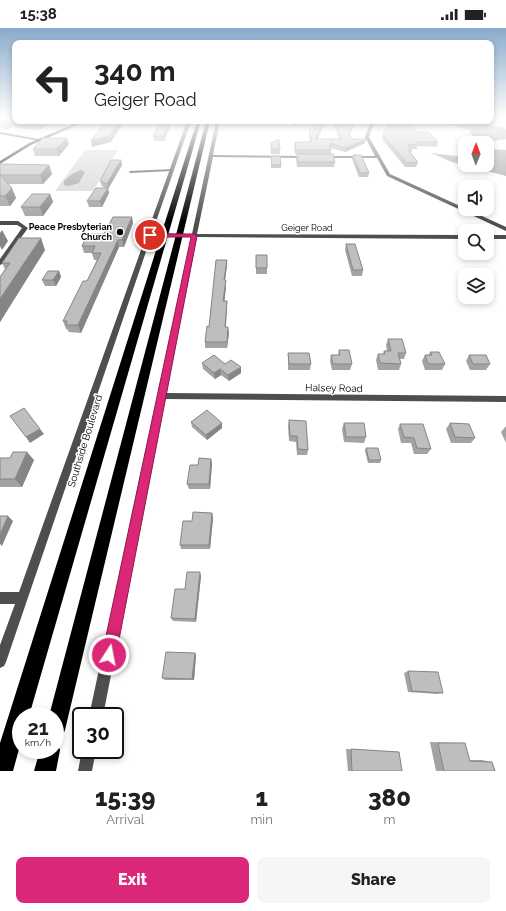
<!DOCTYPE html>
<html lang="en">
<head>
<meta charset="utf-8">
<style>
  :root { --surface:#fff; --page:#f6f6f6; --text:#202124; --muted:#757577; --accent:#db2777 }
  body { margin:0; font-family:Raleway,sans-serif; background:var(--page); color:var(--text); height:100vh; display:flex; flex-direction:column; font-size:15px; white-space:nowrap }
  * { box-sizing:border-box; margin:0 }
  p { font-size:13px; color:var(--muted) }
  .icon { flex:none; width:22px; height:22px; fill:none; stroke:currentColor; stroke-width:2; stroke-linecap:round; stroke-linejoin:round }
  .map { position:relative; height:743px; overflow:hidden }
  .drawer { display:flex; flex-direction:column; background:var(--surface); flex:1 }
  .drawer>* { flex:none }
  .top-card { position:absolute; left:12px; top:12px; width:482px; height:84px; border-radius:8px; box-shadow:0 2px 6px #0003; background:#fff; color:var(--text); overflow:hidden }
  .needle { width:26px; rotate:1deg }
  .controls { position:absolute; left:458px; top:108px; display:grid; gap:8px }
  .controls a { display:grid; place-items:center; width:36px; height:36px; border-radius:8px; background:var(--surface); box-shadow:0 2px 6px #0003; font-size:20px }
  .speed { position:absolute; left:12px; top:679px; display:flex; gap:8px; font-size:20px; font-weight:700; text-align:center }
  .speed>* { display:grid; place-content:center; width:52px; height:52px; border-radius:50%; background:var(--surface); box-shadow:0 2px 6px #0003; line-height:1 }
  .speed small { font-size:10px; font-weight:400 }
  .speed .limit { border:2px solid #111; border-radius:6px; background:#fff; color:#111 }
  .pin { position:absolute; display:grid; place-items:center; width:34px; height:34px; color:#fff; margin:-17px; border:2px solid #fff; border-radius:50%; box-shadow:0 1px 4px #0007 }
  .me { position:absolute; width:44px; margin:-22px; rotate:11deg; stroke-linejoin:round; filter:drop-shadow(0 0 3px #0008) }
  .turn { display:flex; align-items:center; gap:14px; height:84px; padding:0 16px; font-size:18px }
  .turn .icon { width:52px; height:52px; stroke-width:2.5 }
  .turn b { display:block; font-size:28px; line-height:34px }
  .eta { display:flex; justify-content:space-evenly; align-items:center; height:68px; text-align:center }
  .eta b { font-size:24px; font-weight:800; line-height:28px }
  .primary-button { display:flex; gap:8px; margin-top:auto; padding:8px 16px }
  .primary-button a { flex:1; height:46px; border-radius:8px; background:var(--accent); color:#fff; font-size:16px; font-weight:800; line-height:46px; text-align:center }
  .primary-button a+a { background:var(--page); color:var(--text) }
  .status { display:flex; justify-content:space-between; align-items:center; height:28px; padding:0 20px; background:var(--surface); direction:ltr }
  .status svg { height:11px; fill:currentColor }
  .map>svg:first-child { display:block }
</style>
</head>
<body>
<div class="status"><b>15:38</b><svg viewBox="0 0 49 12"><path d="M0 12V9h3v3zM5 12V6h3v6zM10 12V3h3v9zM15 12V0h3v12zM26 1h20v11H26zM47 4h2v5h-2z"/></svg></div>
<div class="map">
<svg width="506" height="743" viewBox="0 0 506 743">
  <rect width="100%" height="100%" fill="#fff"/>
  <!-- green -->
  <path fill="#d5d5d5" d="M85,122H118L93,163H55Z"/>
  <!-- water -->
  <path fill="#9c9c9c" d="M452,93H466L503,99L506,101V111C492,113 475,118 469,102L447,96Z
    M489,121L506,122V148L452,134L431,125L465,129V137H487V126Z
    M81,142L85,144L79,155L69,158L64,157V153L72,146Z"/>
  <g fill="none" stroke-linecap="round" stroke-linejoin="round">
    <!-- lane -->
    <path fill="#4e4e4e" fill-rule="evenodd" d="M172,141L173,143L130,145L129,144L130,143Z"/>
    <!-- street -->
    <path fill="#4e4e4e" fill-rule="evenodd" d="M187,93H191L152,205L192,206L216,93H220L213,127L306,128L308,129L306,130L213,129L197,206L465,207V211L197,209L166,365L506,368V374L165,371L103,688H89L192,209H151L6,634L4,638L0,640V617L15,576H0V564H19Z
      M371,93H375L369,109L390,146L506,199V203L387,148L377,130H323L324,128H375L365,109Z
      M0,104L39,111L41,112L39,113L0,106Z
      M0,193H18L28,200L2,236L0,237V231L22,200L17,197H0Z
      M487,207H506V211H487Z
      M82,722H96L92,743H78Z"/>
    <!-- secondary -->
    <path fill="#1b1b1b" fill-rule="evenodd" d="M81,93H86L31,117L0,136V133L29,115Z"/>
    <!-- highway -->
    <path fill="#000" fill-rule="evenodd" d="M197,93H201L29,688H21V714L13,743H0V715Z
      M206,93H210L65,702L62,709L55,712V688H49Z
      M55,714L57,715L60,722L56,743H34L40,722H55Z"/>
  </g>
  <!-- wall -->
  <path fill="#a3a3a3" d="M0,90H15V93H56L38,102L12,99L5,102L0,98Z
    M333,93H356L350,107L352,111L365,115L345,124L331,120V126L335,134L334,139H297L296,131L297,126H295L294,118L295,114H310L309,108V104L323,95V99L317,111H339L333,96Z
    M169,95L170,99L164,113H154L153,108Z
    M418,104L438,114L437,119L417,118V121H411L412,122L411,125L418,134L416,139H405L382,111L383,107Z
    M271,115L280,121V126H271Z
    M69,116L59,128H35L33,121Z
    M353,127L369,145L368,149H359L352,131Z
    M271,128L281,137V140H271Z
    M121,132L122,137L108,161L109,165L102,179H89L87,173L105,160L102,158L100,153Z
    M0,136L49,137L52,146L43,156H8L16,170L10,178H0Z
    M50,166L53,174L43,188H25L21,179Z
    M133,195L124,219H119L81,305L69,304L67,301H66L63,293L87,253L97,232H94L92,225H84L82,218L104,206Z
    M346,216L363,242L362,248H352L345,222Z
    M45,222L0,294V249L5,241L2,235Z
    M256,227L267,240V246H256Z
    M227,238L225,252L226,258L224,273H227V279L226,299L229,305L227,320H205V314Z
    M59,243L61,249L56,258H45L42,252Z
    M388,311L406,325L404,331H400L401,336L399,342H378L376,332L378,326H383L384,323H387L386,317Z
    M339,322L352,336L350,342H332L330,333L331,327H338Z
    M430,324L445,336L442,342H425L422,333L425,327H429Z
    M288,325L311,336L310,342H288Z
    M469,327L490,336L486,342H470L466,333Z
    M202,335L225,336L241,345L229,353L221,347L215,351L203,341Z
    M289,392L308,422L307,427H297L296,414L289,413L288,398Z
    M191,394L222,395V400L207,412L192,399Z
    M344,395L366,409L364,415L344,414L342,401Z
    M450,395L475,410L471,415H451L446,401Z
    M400,396L431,421L427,426H414L411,415H401L398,401Z
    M506,398V415L501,404Z
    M366,420L381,432L380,435H368L365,423Z
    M0,430L34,432L22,459H0Z
    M211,431L212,436L210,461H189L187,456Z
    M212,485L213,490L210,521H181L180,517L192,493Z
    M201,548L196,594L173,593L171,590L185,561Z
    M196,627L194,652H165L162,650Z
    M408,643L443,665L437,666L408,664L404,645Z
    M430,714L465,715L469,732H482L492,734L495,743H436Z
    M346,721L399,724L402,743H348Z"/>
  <!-- shaded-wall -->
  <path fill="#858585" d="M9,91L12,99L5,102L2,95Z
    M38,93H56L38,102L35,94Z
    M120,93H122L123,96L111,114L92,119L91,113Z
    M292,93H298L297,98H292Z
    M355,93H356L348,109L349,105Z
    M169,95L170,99L164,113L163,108Z
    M323,95V99L315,116V111Z
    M67,110L69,116L59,128L56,121Z
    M366,111L365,115L345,124V120Z
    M121,132L122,137L108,161L107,156Z
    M49,137L52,146L43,156L40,147Z
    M12,160L16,170L10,178L5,168Z
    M108,160L109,165L102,179L100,173Z
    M50,166L53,174L43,188L40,179Z
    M132,189L133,195L124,219L122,212Z
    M2,202L8,213L2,222L0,218V205Z
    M41,210L45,222L0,294V271Z
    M118,212L119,219L81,305L78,297Z
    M227,232V238L224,258V252Z
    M59,243L61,249L56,258L53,252Z
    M226,252V258L224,279L223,273Z
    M227,273V279L225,305V299Z
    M228,299L229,305L227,320V314Z
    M241,339V345L229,353L228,347Z
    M220,341L221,347L215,351L214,345Z
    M222,395V400L207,412L206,407Z
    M40,401L44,406L30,415L26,409Z
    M27,424L34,432L22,459L15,451Z
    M211,431L212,436L210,461L209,456Z
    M212,485L213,490L210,521L209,517Z
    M8,488L13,493L2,518L0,516V506Z
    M200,544L201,548L196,594L195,591Z
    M195,625L196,627L194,652L192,651Z"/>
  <!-- building -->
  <path fill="#bebebe" stroke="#858585" d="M0,90H15V92L9,91L2,95L0,93Z
    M26,93H38L35,94Z
    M106,93H120L109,108L91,113Z
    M315,93H323V95L315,111H342L334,93H355L349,105L352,111H366L345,120L330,115L331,122H296L295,114H312L309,104Z
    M160,94L169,95L163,108H153Z
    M388,97H412L418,104H429L438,114H416L418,116L407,117L412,122H408L418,134L407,135L383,107Z
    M43,110H67L56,121H33Z
    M279,111L280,121H271V115Z
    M297,126H333L335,134H298Z
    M353,127H361L369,145H360Z
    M271,128H280L281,137H272Z
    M111,132H121L107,156L100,153Z
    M0,136L49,137L40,147H0Z
    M0,147L12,160L5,168H0Z
    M96,160H108L100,173H87Z
    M32,166H50L40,179H21Z
    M113,189H132L122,212H118L78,297H66L67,293H63L83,253H87L101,225H92L95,218H82L88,206H104Z
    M19,210H41L0,271V249L10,235H2Z
    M346,216H355L363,242H353Z
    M256,227H267V240H256Z
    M216,232H227L224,252H226L223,273H227L225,299H228L227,314H205L207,298L209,299Z
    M48,243H59L53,252H42Z
    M388,311H402L406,325H398L401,336L380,335L378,326H385L384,323H391Z
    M339,322H349L352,336H333L331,327H340Z
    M430,324H439L445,336H428L425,327H432Z
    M288,325H309L311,336H289Z
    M214,327L225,336L231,332L241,339L228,347L220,341L214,345L202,335Z
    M469,327H486L490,336H473Z
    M24,380L40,401L26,409L10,388Z
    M207,382L222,395L206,407L191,394Z
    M289,392L306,393L308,422L298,421L297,408H290Z
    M344,395H364L366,409H346Z
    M450,395L469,396L475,410L455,409Z
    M400,396H423L431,421L417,420L414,410L404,409Z
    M366,420H378L381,432H369Z
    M13,424H27L15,451H0V430H10Z
    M199,430L211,431L209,456H187L190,437H198Z
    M193,484L212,485L209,517H180L183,493H192Z
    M0,488H8L0,506Z
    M187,544H200L195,591L171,590L175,561H185Z
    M166,624L195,625L192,651L162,650Z
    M408,643L438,644L443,665L412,663Z
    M438,715H465L470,733L492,734L495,743H444Z
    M351,721L399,724L402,743H352Z"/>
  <!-- sky -->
  <linearGradient id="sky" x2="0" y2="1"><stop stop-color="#89aaca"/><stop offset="0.46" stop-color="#fff"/><stop offset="1" stop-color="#fff" stop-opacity="0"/></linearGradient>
  <rect width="506" height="194" fill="url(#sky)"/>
  <!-- route -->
  <path fill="#db2777" stroke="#8e194d" d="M147,206H194L197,208L116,627L114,632L109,634L104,632L102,627L191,209H150L147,208Z"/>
  <!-- markers -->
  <circle fill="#000" stroke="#fff" stroke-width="1.5" cx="120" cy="204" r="4"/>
  <g text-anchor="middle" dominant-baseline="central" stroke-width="3" stroke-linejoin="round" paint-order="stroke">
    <!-- far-poi labels -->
    <g font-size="9" font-weight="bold" fill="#000" stroke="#fff" text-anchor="end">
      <text x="112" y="199">Peace Presbyterian<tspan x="112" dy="10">Church</tspan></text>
    </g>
    <!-- far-street labels -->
    <g font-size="9" fill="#000" stroke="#fff">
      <text x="307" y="200">Geiger Road</text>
    </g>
    <!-- street labels -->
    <g font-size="10" fill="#000" stroke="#fff">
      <text transform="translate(334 360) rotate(1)">Halsey Road</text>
      <text transform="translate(85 413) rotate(-73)">Southside Boulevard</text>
    </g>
  </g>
</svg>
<div class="controls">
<a><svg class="needle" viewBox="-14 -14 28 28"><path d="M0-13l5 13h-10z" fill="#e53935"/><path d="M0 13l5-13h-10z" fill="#757577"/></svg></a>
<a><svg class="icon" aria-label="sound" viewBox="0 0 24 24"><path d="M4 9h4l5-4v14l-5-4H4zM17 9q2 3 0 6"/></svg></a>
<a><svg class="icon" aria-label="search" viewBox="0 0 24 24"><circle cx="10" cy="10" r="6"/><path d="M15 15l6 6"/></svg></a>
<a><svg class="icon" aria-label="layers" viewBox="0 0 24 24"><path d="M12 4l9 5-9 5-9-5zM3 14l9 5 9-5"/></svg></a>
</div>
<div class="speed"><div>21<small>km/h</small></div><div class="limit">30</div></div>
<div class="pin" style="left:150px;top:207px;background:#d93025"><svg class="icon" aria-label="arrive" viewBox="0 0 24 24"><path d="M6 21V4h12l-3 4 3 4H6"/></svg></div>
<svg class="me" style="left:109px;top:627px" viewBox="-20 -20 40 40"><circle r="17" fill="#db2777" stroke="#fff" stroke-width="3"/><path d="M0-11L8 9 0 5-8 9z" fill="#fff"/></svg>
<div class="top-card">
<div class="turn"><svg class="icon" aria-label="left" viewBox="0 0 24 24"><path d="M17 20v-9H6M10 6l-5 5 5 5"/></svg><div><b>340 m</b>Geiger Road</div></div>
</div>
</div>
<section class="drawer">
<div class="eta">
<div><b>15:39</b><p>Arrival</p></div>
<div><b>1</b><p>min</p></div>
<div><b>380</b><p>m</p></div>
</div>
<div class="primary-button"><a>Exit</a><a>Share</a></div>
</section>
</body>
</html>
